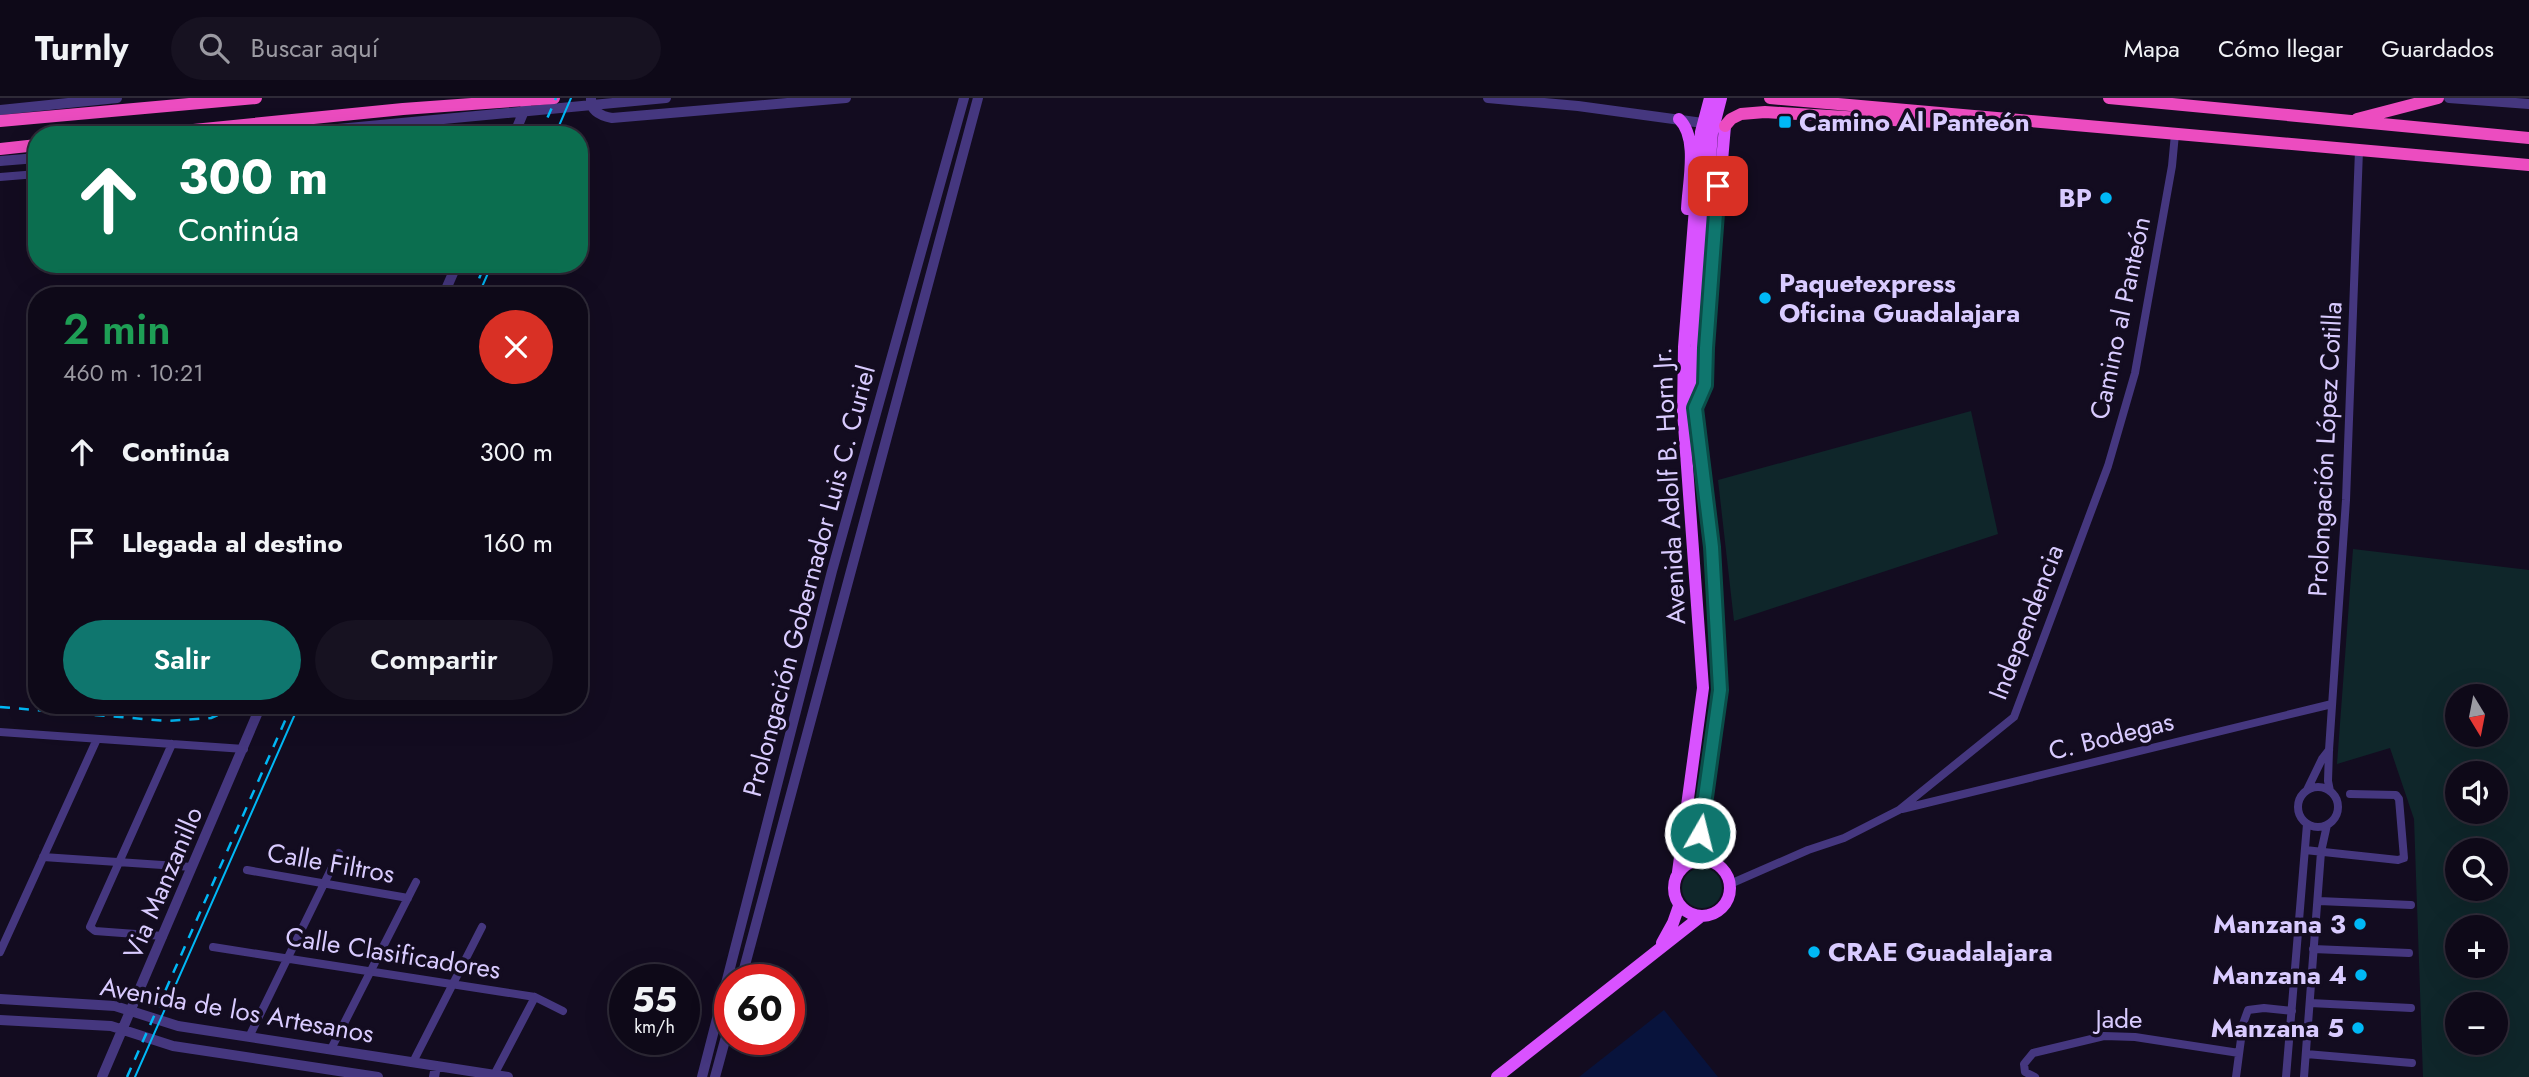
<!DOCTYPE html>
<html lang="es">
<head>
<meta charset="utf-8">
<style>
  :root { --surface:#0e0918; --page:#171221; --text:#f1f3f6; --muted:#9b9aa2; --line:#2e2a37; --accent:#0f766e }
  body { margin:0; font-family:Jost,sans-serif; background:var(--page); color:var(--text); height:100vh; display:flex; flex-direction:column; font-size:26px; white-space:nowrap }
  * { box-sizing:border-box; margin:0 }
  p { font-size:23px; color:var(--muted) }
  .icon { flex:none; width:38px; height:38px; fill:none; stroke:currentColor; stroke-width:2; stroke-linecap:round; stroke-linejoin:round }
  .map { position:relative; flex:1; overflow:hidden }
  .sheet { position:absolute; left:28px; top:189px; width:560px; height:427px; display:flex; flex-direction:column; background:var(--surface); border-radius:28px; box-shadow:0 7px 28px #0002,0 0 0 2px var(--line) }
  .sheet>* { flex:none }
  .banner { position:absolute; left:28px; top:28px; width:560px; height:147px; border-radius:28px; box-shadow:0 7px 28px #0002,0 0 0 2px var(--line); background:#0b6e4f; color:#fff; overflow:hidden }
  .needle { width:46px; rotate:170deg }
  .buttons { position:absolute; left:2445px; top:586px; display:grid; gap:14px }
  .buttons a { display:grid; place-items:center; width:63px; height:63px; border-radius:50%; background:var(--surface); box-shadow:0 7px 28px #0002,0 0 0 2px var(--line); font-size:35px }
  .speed { position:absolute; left:609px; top:866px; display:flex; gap:14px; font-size:35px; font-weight:700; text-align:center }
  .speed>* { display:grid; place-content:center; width:91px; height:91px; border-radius:50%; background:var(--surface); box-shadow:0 7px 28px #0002,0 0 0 2px var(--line); line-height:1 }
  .speed small { font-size:18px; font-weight:400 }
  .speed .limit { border:10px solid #d22; background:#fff; color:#111 }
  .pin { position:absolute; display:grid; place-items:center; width:60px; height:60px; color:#fff; margin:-30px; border-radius:14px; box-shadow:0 4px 10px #0006 }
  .me { position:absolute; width:77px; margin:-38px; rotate:8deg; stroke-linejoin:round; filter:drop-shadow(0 0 5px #0008) }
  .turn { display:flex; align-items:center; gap:24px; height:147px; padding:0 35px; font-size:32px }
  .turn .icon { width:91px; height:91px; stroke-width:2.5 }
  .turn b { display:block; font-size:49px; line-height:60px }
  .round { display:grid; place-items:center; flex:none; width:74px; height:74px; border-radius:37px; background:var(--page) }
  .headline { display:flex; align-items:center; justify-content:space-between; height:119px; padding:0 35px }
  h1 { font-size:42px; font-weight:600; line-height:52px; color:#1e9e55 }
  .primary-button { display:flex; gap:14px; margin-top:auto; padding:14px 35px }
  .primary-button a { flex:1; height:80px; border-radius:42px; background:var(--accent); color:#fff; font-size:28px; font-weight:600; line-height:80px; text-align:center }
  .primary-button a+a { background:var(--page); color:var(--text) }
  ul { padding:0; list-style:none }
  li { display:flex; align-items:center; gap:21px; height:91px; padding:0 35px }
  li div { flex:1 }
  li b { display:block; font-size:26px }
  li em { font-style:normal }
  header { display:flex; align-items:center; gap:42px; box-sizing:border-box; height:98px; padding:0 35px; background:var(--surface); border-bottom:2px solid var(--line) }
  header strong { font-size:33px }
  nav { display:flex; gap:38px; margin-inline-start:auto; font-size:24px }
  .search { width:490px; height:63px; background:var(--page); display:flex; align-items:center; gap:18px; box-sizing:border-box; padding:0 24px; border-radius:38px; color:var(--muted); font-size:26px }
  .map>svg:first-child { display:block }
</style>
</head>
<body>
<header>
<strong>Turnly</strong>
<div class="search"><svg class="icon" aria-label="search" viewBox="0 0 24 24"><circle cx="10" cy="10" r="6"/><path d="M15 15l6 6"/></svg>Buscar aquí</div>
<nav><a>Mapa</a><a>Cómo llegar</a><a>Guardados</a></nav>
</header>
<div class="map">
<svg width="2529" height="979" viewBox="0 0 2529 979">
  <rect width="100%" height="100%" fill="#130c20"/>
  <!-- green -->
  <path fill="#0f262a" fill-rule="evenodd" d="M1971,313L1998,436L1734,523L1718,382Z
    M2353,451L2529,472V979H2423L2414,721L2390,650L2337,666ZM2457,598H2496V637H2457ZM2457,676H2496V714H2457ZM2457,752H2496V791H2457ZM2457,830H2496V868H2457ZM2457,906H2496V945H2457Z
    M1682 790a20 20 0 1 1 40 0a20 20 0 1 1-40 0Z"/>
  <!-- water -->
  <path fill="#08133c" d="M1664,912L1718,979H1579Z"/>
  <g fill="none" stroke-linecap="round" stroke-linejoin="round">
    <!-- minor -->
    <path stroke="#45377f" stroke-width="8" d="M445,37L517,30
      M0,79L37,76
      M0,634L244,651
      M2298 709a20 20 0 1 1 40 0a20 20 0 1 1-40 0Z
      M2307,692L2322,661L2329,652
      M2330,693L2328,683L2329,652L2346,402L2359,52
      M1902,711L2332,606
      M2305,752L2398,762L2404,760L2399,701L2396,697L2350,696
      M43,759L192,769
      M247,772L408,800
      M1730,786L1808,752L1844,740L1899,712L2014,619L2108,368L2135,275L2172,68L2175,36
      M2319,803L2411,807
      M163,838L95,833L90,829L172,646
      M213,849L535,899L563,913
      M2313,851L2409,855
      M0,854L97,641
      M2310,905L2411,910
      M249,939L339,755
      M331,951L416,784
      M2306,956L2412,965
      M413,964L482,829
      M494,977L535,899
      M2035,979L2025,974L2024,966L2033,955L2104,938L2135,939L2239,955
      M2236,979L2243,926L2248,912L2264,910L2292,913
      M2286,979L2307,726
      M2304,979L2321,754L2327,727"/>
    <!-- tertiary -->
    <path stroke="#45377f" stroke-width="10" d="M591,0C590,13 601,18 612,20L846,0
      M1488,0L1578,8L1710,26
      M2449,0L2529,6
      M0,12L117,0
      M274,37L666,0
      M514,37L526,8
      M0,63L37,60
      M443,198L457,166
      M741,882L978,0
      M0,901L115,908L178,928L508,979
      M0,922L111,928L173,948L378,979
      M102,979L261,607
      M434,979L436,968
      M702,979L832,473L964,0
      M715,979L730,924"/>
    <!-- primary -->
    <path stroke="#d952ff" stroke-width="12" d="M1679,21C1699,40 1688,85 1687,111
      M1697,306L1705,287L1706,250L1725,28
      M1674 790a28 28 0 1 1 56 0a28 28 0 1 1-56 0Z
      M1709,762L1700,735L1720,592L1712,449L1695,310L1694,277L1712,35L1721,0
      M1678,774L1703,590L1683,313L1684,249L1701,34L1710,0
      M1662,845L1673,825L1679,808
      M1497,979L1700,819"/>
    <!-- trunk -->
    <path stroke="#ec4cc0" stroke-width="12" d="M1770,0L2529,67
      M2109,0L2529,40
      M2357,21L2438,0
      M0,23L256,0
      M1725,28L1731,21L1741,16L1765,14L1909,23L1978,25
      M143,37L403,11L554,0
      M0,51L37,47"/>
    <!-- tram -->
    <path stroke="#00b8f6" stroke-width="2" d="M555,37L571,0
      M478,198L492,166
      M135,979L299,607"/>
    <!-- rail -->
    <path stroke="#00b8f6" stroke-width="2.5" stroke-dasharray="10 9" stroke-linecap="butt" d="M540,37L556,0
      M472,198L485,166
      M0,609L167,623L211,620L241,607
      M127,979L292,607"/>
  </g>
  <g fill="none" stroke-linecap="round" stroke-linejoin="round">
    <!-- route casing -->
    <g stroke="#0a4d48" stroke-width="18">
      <path id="route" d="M1700,735L1720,592L1712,449L1695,310L1705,287L1706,250L1718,88"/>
    </g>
    <!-- route -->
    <use href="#route" stroke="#0f766e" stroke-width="12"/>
  </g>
  <!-- markers -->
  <g fill="#00b8f6" stroke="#130c20" stroke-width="2.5">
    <rect x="1778" y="17" width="14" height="14" rx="3.5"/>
    <circle cx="2106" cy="100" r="7"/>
    <circle cx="1765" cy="200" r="7"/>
    <circle cx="2360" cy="826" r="7"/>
    <circle cx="1814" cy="854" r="7"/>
    <circle cx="2361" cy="877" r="7"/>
    <circle cx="2358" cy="930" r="7"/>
  </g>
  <g text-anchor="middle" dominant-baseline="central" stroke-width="7" stroke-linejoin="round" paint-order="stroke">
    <!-- poi labels -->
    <g font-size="26" font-weight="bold" fill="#d9cbff" stroke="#130c20" text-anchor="end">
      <text x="1799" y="24" text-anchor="start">Camino Al Panteón</text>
      <text x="2092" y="100">BP</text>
      <text x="1779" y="185" text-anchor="start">Paquetexpress<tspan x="1779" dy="30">Oficina Guadalajara</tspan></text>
      <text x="2346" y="826">Manzana 3</text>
      <text x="1828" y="854" text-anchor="start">CRAE Guadalajara</text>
      <text x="2347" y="877">Manzana 4</text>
      <text x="2344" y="930">Manzana 5</text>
    </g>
    <!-- street labels -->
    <g font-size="26" fill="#d9cbff" stroke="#130c20">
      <text transform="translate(2120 220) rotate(-78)">Camino al Panteón</text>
      <text transform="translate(2325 351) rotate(-87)">Prolongación López Cotilla</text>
      <text transform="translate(1669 388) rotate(-93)">Avenida Adolf B. Horn Jr.</text>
      <text transform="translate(809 483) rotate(-75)">Prolongación Gobernador Luis C. Curiel</text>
      <text transform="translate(2026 524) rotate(-69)">Independencia</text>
      <text transform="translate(2111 638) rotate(-14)">C. Bodegas</text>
      <text transform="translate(331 765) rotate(10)">Calle Filtros</text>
      <text transform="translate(163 785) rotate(-67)">Via Manzanillo</text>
      <text transform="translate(393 855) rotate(9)">Calle Clasificadores</text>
      <text transform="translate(237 912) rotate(10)">Avenida de los Artesanos</text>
      <text x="2119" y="921">Jade</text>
    </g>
  </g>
</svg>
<div class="buttons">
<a><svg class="needle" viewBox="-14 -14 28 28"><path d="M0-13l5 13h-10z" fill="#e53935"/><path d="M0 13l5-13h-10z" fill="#9b9aa2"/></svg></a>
<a><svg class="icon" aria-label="sound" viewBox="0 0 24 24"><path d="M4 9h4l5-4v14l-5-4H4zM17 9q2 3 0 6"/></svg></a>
<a><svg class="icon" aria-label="search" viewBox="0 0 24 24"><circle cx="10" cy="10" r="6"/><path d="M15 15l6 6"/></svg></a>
<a>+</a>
<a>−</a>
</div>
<div class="speed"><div>55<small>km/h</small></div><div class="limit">60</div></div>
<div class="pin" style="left:1718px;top:88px;background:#d93025"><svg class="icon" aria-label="arrive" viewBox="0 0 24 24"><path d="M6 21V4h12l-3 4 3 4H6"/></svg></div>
<svg class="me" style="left:1700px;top:735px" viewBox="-20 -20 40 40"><circle r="17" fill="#0f766e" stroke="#fff" stroke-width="3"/><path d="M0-11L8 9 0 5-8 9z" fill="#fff"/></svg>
<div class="banner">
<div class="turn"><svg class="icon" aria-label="ahead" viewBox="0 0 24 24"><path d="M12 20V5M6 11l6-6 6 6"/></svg><div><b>300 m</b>Continúa</div></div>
</div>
<section class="sheet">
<div class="headline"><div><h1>2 min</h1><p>460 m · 10:21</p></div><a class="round" style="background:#d93025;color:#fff"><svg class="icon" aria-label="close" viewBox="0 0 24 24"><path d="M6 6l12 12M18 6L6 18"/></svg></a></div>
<ul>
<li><svg class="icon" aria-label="ahead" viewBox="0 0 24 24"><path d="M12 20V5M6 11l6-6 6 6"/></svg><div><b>Continúa</b></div><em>300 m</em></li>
<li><svg class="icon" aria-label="arrive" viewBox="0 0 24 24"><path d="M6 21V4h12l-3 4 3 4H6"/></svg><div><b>Llegada al destino</b></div><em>160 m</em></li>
</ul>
<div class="primary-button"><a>Salir</a><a>Compartir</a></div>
</section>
</div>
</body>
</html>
